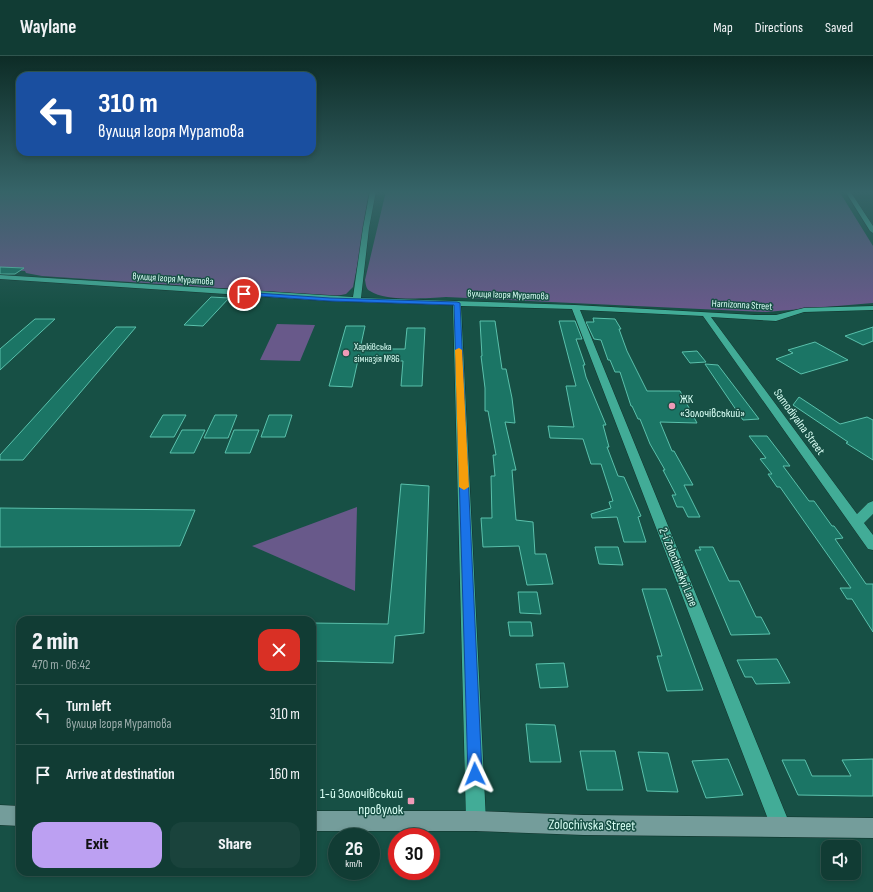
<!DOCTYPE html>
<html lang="en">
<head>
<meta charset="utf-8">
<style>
  :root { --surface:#113c34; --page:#1a433c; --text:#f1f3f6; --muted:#9cadac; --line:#30564f; --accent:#bca0f2 }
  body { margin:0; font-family:"Sofia Sans Condensed",sans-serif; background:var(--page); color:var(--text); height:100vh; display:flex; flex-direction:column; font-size:15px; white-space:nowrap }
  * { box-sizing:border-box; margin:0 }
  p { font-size:13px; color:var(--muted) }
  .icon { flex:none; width:22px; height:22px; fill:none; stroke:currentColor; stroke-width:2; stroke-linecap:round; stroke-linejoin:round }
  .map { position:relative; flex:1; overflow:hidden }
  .side { position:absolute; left:16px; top:560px; width:300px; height:260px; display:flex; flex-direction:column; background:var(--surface); border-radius:12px; box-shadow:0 2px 6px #0003,0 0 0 1px var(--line) }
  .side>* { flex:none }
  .guide { position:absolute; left:16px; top:16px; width:300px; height:84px; border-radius:12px; box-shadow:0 2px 6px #0003,0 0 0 1px var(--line); background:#1a4fa0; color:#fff; overflow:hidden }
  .controls { position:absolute; left:821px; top:784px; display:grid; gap:8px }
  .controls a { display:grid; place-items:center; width:40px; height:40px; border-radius:8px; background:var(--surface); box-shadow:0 2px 6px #0003,0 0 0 1px var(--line); font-size:20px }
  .speed { position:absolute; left:328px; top:772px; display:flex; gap:8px; font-size:20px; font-weight:700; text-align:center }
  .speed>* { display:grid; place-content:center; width:52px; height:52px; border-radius:50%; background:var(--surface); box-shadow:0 2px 6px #0003,0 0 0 1px var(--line); line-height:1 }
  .speed small { font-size:10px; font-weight:400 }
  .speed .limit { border:6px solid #d22; background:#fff; color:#111 }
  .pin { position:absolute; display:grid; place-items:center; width:34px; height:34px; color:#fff; margin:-17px; border:2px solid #fff; border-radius:50%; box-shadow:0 1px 4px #0007 }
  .me { position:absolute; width:44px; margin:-22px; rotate:358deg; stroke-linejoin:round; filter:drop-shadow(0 0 3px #0008) }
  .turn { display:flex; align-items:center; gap:14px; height:84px; padding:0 16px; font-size:18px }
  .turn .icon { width:52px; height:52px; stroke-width:2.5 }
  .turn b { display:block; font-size:28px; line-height:34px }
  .round { display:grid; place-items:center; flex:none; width:42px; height:42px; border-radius:12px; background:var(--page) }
  .summary { display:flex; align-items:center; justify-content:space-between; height:68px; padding:0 16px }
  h1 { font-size:24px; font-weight:800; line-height:30px }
  .primary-button { display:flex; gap:8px; margin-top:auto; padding:8px 16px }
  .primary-button a { flex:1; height:46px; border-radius:12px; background:var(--accent); color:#111; font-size:16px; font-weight:800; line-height:46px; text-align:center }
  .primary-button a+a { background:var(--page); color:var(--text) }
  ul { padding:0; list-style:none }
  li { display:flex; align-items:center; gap:12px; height:60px; padding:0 16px; border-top:1px solid var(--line) }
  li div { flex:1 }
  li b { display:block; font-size:15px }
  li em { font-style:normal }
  header { display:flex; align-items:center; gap:24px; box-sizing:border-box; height:56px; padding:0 20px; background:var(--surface); border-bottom:1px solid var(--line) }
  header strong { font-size:19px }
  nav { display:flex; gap:22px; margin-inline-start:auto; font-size:14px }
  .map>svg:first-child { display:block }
</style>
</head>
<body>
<header>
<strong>Waylane</strong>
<nav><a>Map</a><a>Directions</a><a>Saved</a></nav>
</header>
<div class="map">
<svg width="873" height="836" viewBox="0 0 873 836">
  <rect width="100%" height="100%" fill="#175045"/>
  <!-- green -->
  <path fill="#68598a" d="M0,135H372L353,231L346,238L336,240L42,220L26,217L25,215L0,213Z
    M386,135H839L873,190V247L766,256L446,241C427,242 386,246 370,235C366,233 366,229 365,224Z
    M277,268L315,269L300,305L260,304Z
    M357,451L355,535L252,490Z"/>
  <!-- building -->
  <path fill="#1b7565" stroke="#5ac1ac" d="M0,211L24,212L15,218H0Z
    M211,241L229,242L203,270L184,269Z
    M593,262L615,263L621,273H619L627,295L647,335H680L697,367L660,366L672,395H674L693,429H684L700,461H688L683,451H677L672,439H676L663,414H665L650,388L640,363H638L632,350H631L620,316H615L610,304H608L601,284L594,283L586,266H594Z
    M35,263H55L0,314V293Z
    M480,265H495L502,313H506L512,342L515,367L505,366L516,414H512L516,464L533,466L535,498H546L553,528L527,529L519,490L483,491L481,462H492L491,420H495L493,399H496L488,355H485V332L481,300H482Z
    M559,265H575L582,283H576L585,309H583L586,321L606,369H603L609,391H607L618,420L624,421L641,460L638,461L646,486H624L617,461L592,462L591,458L611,452L609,446L613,445L601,408H591L583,383L550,382L548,370L574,371L566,330H576Z
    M346,270H365L360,293H405L407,272H425L422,330H401L403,305L358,304L352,331L329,330Z
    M116,271H136L23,404H0V399Z
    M873,271V285L863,289L845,280Z
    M815,286L848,304L801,318L776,303L793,297L788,294Z
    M697,295L706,306L690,307L682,296Z
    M705,308L718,309L759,363L743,364Z
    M799,341L840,368L867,361L873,364V404L846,387L848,386L793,349Z
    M163,359H186L174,381H150Z
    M215,359H237L228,382H204Z
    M269,359H292L285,381H261Z
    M182,374H205L194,397H170Z
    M234,374H259L250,397H225Z
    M749,380H767L790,410H783L809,445H814L832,470H834L843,482L835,483L866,528H873V576L852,543H847L840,532H851L780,431H777L768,418H772L760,403L766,402Z
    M401,428L429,430L424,577L395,580L393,607L312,605V567L388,568Z
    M0,452L195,454L180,490L0,491Z
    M595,491H618L623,509L599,508Z
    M699,491H713L729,525H739L756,561H761L770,578L731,579L695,494H701Z
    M642,533H666L703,634L667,635L657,600H662Z
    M518,536H537L541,558L520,557Z
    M508,566H531L533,580H510Z
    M777,603L790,627L756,628L752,621H745L737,604Z
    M564,607L568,631L540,632L536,608Z
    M526,668L555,669L561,706H530Z
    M580,695H615L623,734H587Z
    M638,696L668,697L678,736L647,735Z
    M728,703L743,739L706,742L692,705Z
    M873,703V740H861L798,739L782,704H805L812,720H851L842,704Z"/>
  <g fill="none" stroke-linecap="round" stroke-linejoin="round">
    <!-- street casing -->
    <g stroke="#11322b" stroke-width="1">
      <path id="street" d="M370,135H376L369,172L361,242L575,249L755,259H776L804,252L873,250V254L804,256L776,265L711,261L857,458L868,447L873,445V458L864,467L873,479V494L868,493L703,260L580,254L791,771L788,778L781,781L774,778L771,771L572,253L461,250L486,765L483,772L476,775L469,772L466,765L453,249L330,245L0,223V219L353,241L363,172Z
        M845,135H850L873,170V177L870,175Z"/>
    </g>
    <!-- secondary casing -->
    <g stroke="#11322b" stroke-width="1">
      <path id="secondary" d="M0,749L20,750V770L0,769Z
        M312,755H476L584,759L873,762V782L584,779L476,775H312Z"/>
    </g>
    <!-- street -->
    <use href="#street" fill="#42ac97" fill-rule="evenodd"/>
    <!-- secondary -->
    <use href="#secondary" fill="#749d9b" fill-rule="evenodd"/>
  </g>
  <!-- sky -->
  <linearGradient id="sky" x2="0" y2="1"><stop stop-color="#0d2c26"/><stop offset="0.54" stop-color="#366468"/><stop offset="1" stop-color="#366468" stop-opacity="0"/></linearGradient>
  <rect width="873" height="252" fill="url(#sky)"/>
  <!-- route -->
  <path fill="#1a73e8" stroke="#114b97" d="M242,236L330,242L457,246L460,247L482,718L480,723L475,725L470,723L468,718L454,249L330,245L244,239H242Z"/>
  <!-- slow -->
  <path fill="#f59e0b" d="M459,292L462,294L469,431L464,434L459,431L455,294Z"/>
  <!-- markers -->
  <g fill="#ef9ab7" stroke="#175045" stroke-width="1.5">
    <circle cx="346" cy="297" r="4"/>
    <circle cx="672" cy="350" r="4"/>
    <rect x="407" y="741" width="8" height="8" rx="2"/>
  </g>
  <g text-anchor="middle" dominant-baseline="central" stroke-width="3" stroke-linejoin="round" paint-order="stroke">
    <!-- far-street labels -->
    <g font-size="10" fill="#d8fef4" stroke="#175045">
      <text transform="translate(173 223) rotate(4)">вулиця Ігоря Муратова</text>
      <text transform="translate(508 239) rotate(2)">вулиця Ігоря Муратова</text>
      <text transform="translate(742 249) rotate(3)">Harnizonna Street</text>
    </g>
    <!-- far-poi labels -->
    <g font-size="10" fill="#d8fef4" stroke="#175045" text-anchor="start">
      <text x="354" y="291">Харківська<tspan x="354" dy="12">гімназія №86</tspan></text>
    </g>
    <!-- poi labels -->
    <g font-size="12" fill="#d8fef4" stroke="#175045" text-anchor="start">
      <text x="680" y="343">ЖК<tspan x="680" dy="14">«Золочівський»</tspan></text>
    </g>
    <!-- street labels -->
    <g font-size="12" fill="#d8fef4" stroke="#175045">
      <text transform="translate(799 366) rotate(54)">Samodiyalna Street</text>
      <text transform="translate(678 511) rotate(68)">2-i Zolochivskyi Lane</text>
    </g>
    <!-- near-poi labels -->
    <g font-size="14" fill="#d8fef4" stroke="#175045" text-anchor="end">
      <text x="403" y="737">1-й Золочівський<tspan x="403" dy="16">провулок</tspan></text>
    </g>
    <!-- near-street labels -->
    <g font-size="14" fill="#d8fef4" stroke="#175045">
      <text transform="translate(592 769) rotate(1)">Zolochivska Street</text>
    </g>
  </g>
</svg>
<div class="controls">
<a><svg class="icon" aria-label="sound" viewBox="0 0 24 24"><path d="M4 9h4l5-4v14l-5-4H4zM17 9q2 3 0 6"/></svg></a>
</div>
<div class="speed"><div>26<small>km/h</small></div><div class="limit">30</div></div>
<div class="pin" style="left:244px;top:238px;background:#d93025"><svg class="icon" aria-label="arrive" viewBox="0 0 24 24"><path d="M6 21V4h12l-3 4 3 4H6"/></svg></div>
<svg class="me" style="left:475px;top:718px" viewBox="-20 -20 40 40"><path d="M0-17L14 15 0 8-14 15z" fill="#1a73e8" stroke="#fff" stroke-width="4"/></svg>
<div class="guide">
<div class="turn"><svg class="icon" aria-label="left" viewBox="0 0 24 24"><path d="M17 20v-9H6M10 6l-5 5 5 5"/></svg><div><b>310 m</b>вулиця Ігоря Муратова</div></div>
</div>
<section class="side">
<div class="summary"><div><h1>2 min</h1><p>470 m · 06:42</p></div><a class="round" style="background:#d93025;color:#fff"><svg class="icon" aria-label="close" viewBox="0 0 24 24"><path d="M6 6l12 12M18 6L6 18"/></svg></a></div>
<ul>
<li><svg class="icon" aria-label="left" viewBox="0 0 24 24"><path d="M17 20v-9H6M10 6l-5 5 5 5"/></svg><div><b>Turn left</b><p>вулиця Ігоря Муратова</p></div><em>310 m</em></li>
<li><svg class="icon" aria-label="arrive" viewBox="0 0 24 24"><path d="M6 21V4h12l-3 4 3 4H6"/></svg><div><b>Arrive at destination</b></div><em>160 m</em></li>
</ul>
<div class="primary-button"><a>Exit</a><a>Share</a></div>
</section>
</div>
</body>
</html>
